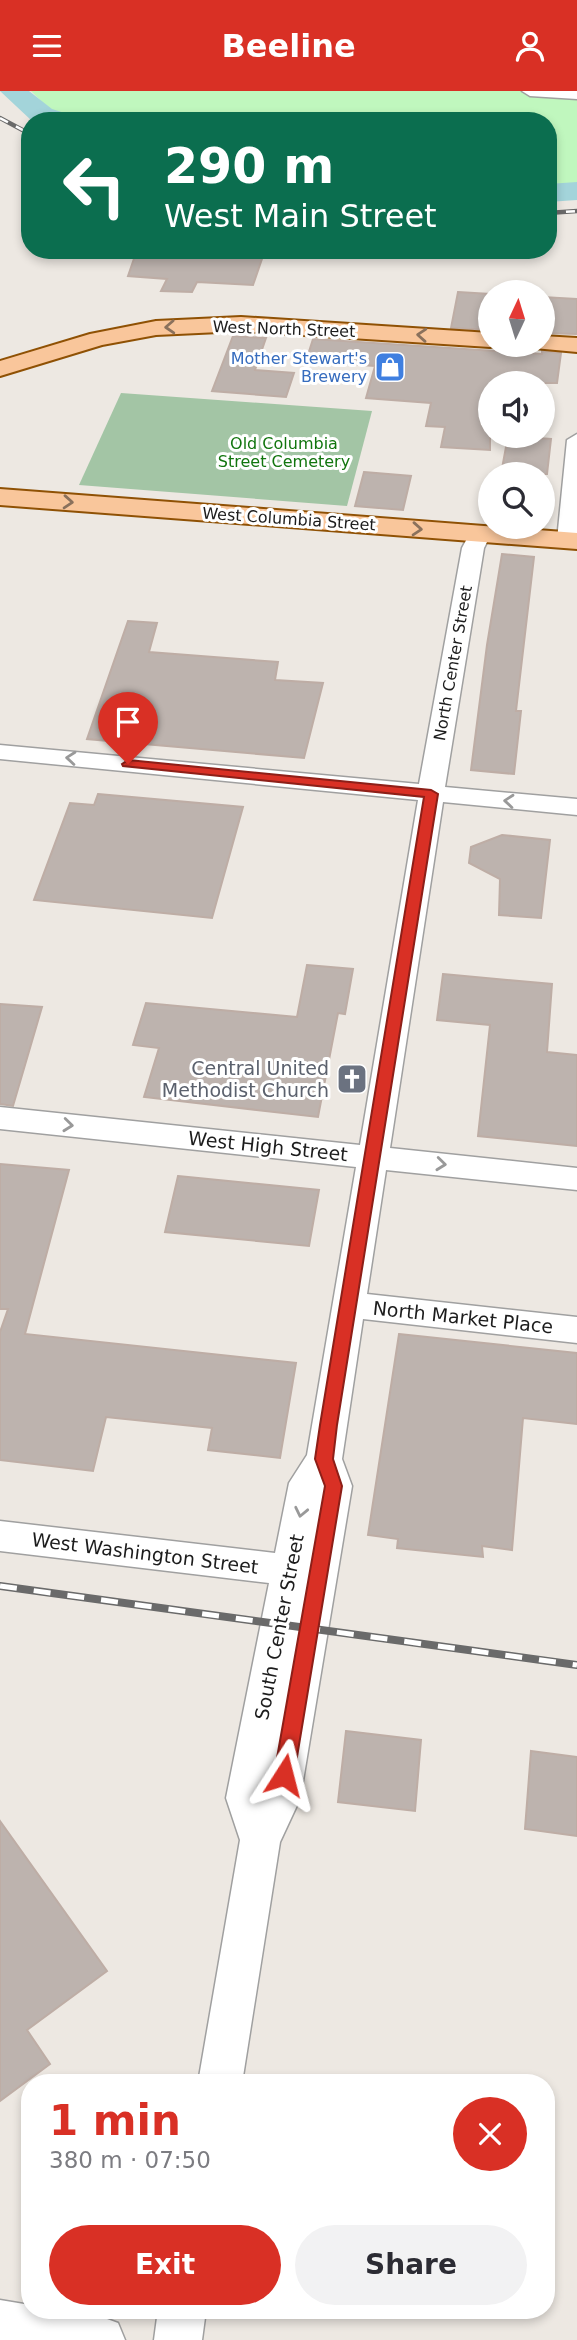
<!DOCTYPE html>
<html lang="en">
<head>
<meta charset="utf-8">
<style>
  :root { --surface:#fff; --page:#f2f2f3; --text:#2b2b33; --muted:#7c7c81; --accent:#d93025 }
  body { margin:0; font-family:"DejaVu Sans",sans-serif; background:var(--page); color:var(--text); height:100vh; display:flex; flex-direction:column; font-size:26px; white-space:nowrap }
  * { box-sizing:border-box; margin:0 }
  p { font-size:23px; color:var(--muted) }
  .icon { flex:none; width:38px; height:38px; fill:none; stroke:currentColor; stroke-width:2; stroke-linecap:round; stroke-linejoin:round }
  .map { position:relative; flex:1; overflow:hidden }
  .side { position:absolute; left:21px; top:1983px; width:534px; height:245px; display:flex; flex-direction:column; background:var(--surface); border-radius:28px; box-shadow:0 4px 10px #0003 }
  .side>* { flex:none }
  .hud { position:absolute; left:21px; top:21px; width:536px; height:147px; border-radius:28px; box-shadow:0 4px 10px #0003; background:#0b6e4f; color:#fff; overflow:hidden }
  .needle { width:46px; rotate:4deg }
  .buttons { position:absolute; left:478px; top:189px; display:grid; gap:14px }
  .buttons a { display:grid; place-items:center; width:77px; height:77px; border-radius:50%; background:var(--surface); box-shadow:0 4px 10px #0003; font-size:35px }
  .pin { position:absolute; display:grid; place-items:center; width:60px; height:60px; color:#fff; margin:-72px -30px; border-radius:50% 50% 50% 0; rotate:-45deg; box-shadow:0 0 7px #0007 }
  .pin .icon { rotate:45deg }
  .me { position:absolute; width:77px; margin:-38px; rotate:9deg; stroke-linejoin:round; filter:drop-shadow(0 0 5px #0008) }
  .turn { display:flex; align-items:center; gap:24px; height:147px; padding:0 28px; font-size:32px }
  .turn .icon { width:91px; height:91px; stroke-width:2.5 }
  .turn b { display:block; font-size:49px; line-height:60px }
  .round { display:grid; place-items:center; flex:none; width:74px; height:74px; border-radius:37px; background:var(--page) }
  .overview { display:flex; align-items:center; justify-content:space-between; height:119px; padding:0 28px }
  h1 { font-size:42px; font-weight:700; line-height:52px; color:var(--accent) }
  .cta { display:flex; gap:14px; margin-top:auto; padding:14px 28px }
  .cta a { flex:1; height:80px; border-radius:42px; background:var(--accent); color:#fff; font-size:28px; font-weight:700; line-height:80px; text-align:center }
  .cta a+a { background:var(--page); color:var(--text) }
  header { display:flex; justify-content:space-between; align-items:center; height:91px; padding:0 28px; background:var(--accent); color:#fff; font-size:32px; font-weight:700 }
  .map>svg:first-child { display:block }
</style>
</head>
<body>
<header><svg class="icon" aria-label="menu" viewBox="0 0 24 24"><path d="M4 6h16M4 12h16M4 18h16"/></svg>Beeline<svg class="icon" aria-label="person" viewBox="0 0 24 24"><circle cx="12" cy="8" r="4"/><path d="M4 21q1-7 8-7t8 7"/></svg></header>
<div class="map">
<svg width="577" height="2249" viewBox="0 0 577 2249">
  <rect width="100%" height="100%" fill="#ede8e2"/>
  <!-- cemetery -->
  <path fill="#a3c5a5" d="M121,302L372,320L347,415L79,394Z"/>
  <!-- park -->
  <path fill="#c0f7be" d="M31,0H577V94L548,97V30H88L49,18Z"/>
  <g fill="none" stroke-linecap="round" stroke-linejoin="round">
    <!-- river -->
    <path fill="#a3d4da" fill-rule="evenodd" d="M0,0H29L52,18L71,24L74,30H32Z
      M577,91V109L548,111V93Z"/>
  </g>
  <!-- building -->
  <path fill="#bdb3ae" stroke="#beada5" stroke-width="2" d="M137,159H212L264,162L253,194L197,191L192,201L161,200L167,188L128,185Z
    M458,201L490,203V239L451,237Z
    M542,206L577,208V243L542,242Z
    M233,245L266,247L255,279L294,282L286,306L212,300Z
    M313,248L542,263V260L561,262L557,292H490V359L441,356L445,336L426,335L431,312L366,307L375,275L306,270Z
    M508,345L551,348L547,383H501Z
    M364,381L411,385L403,419L355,415Z
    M502,463L534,466L516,620H521L514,683L471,679L487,554Z
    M128,530L157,532L149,561L278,571L275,589L323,592L304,667L87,648Z
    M98,703L243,716L212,827L34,809L70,712L94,714Z
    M502,744L550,749L541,827L499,824L500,788L469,772L471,756Z
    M307,874L353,878L345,923L338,922L318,1026L144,1006L159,957L133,954L146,912L297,926Z
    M443,883L552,893L547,961L577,964V1055L478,1045L490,934L437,929Z
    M0,913L42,916L13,1015L0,1013Z
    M0,1073L69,1079L25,1243L296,1272L280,1367L208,1359L212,1337L106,1326L93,1380L0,1369V1241L8,1218H0Z
    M178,1085L319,1099L309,1155L165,1141Z
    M399,1243L577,1262V1333L523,1327L512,1459L482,1455L483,1466L397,1457L398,1448L368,1444Z
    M346,1640L421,1649L415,1720L338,1711Z
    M531,1660L577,1666V1745L525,1738Z
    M0,1730L107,1880L27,1939L50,1973L0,2010Z"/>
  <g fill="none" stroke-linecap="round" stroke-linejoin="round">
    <!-- minor casing -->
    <g stroke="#a0a0a0" stroke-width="3">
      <path id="minor" d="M522,0H577V8L530,5Z
        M577,343V452L568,456L557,449L567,349Z
        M480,436L491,443L484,457L445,696L577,708V724L443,711L390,1057L577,1077V1099L386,1079L367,1203L577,1226V1252L363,1228L342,1368L352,1395L300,1708L280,1751L242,1992H198L240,1749L226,1707L269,1492L0,1460V1430L275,1462L289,1392L307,1364L356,1076L0,1038V1016L360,1054L418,709L0,668V654L419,693L462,457L472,438Z
        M0,2209L30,2214V2219C60,2219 89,2220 118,2232L125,2249H0Z
        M158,2219H206L202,2249H154Z"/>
    </g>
    <!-- major casing -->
    <g stroke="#8f5104" stroke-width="4">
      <path id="major" d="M241,226L490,242V254H498L490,256L241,240L156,244L102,254L0,285V270L90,243L156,230Z
        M542,245L577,247V261L534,257L532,254H542Z
        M0,398L577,442V458L0,414Z"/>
    </g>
    <!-- minor -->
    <use href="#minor" fill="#fff" fill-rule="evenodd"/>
    <!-- major -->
    <use href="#major" fill="#f9c69b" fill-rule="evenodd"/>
    <!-- rail-far1 casing -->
    <g stroke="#6a6a6a" stroke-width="4.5">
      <path id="rail-far1" d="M0,27L30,43
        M548,122L577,120"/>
    </g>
    <!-- rail casing -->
    <g stroke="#6a6a6a" stroke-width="8">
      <path id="rail" d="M0,1495L577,1574"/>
    </g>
    <!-- rail-far1 -->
    <use href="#rail-far1" stroke="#fff" stroke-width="2.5" stroke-dasharray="9" stroke-linecap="butt"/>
    <!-- rail -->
    <use href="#rail" stroke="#fff" stroke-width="5" stroke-dasharray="17" stroke-linecap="butt"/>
  </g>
  <!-- one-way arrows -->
  <defs><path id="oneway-chevron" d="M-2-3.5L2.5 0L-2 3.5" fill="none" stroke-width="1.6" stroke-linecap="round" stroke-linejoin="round" transform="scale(1.75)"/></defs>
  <g stroke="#8a715c">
    <use href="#oneway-chevron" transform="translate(170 236) rotate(177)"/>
    <use href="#oneway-chevron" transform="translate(422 244) rotate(-176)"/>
    <use href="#oneway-chevron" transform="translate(68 411) rotate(4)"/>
    <use href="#oneway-chevron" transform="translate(417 438) rotate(4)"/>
  </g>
  <g stroke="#999">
    <use href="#oneway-chevron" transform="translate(71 667) rotate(-175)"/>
    <use href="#oneway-chevron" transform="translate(509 710) rotate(-175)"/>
    <use href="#oneway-chevron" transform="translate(68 1034) rotate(6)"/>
    <use href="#oneway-chevron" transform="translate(441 1073) rotate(6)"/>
    <use href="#oneway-chevron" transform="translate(301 1421) rotate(102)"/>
  </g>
  <!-- route -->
  <path fill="#d93025" stroke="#8d1f18" stroke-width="2" d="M128,669L431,699L438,703L337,1334L333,1368L342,1395L294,1684L291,1691L284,1693L277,1691L274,1684L325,1395L315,1368L320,1334L424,706L123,675L122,673Z"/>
  <!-- icons -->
  <defs>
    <g id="shop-square" transform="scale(1.575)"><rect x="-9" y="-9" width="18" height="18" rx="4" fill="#3f7fe0" stroke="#fff"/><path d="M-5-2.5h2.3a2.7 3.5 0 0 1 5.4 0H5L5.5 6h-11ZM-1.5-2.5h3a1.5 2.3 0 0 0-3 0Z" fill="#fff"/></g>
    <g id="church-square" transform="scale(1.575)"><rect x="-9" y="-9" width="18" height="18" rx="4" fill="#6b7280" stroke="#fff"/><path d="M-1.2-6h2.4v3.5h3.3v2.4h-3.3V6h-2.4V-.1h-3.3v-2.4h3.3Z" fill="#fff"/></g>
  </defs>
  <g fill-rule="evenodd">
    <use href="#shop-square" x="390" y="276"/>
    <use href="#church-square" x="352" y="988"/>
  </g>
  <g text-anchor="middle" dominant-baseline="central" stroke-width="6" stroke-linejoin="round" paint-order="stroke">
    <!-- far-street labels -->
    <g font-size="16" fill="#1c1c1c" stroke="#fff">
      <text transform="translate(284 238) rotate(2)">West North Street</text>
      <text transform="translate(289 428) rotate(4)">West Columbia Street</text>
      <text transform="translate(453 572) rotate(-80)">North Center Street</text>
    </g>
    <!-- far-shop labels -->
    <g font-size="16" fill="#366cbe" stroke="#fff" text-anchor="end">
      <text x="367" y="267">Mother Stewart's<tspan x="367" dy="18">Brewery</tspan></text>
    </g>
    <!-- far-park labels -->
    <g font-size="16" fill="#11750e" stroke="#fff">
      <text x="284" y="352">Old Columbia<tspan x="284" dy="18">Street Cemetery</tspan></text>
    </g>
    <!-- worship labels -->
    <g font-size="19" fill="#5b616d" stroke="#fff" text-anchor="end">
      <text x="329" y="977">Central United<tspan x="329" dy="22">Methodist Church</tspan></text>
    </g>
    <!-- street labels -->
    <g font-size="19" fill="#1c1c1c" stroke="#fff">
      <text transform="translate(268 1055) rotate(6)">West High Street</text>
      <text transform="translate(463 1226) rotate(6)">North Market Place</text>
      <text transform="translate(145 1462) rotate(7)">West Washington Street</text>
      <text transform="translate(279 1536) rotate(-79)">South Center Street</text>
    </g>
  </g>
</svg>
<div class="buttons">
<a><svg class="needle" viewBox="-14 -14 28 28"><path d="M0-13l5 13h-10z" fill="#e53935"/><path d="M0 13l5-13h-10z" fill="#7c7c81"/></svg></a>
<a><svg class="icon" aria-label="sound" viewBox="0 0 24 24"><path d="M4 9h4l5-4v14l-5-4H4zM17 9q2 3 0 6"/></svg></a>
<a><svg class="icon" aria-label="search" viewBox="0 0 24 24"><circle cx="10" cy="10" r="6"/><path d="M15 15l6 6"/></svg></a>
</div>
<div class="pin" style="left:128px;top:673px;background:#d93025"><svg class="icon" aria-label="arrive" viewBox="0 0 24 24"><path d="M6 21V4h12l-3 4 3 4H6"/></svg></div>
<svg class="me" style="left:284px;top:1684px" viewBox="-20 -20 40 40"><path d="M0-17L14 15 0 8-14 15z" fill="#d93025" stroke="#fff" stroke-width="4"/></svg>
<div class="hud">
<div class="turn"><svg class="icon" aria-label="left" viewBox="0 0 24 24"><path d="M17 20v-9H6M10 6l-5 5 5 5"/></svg><div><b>290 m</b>West Main Street</div></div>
</div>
<section class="side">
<div class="overview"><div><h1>1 min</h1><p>380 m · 07:50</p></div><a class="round" style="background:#d93025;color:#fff"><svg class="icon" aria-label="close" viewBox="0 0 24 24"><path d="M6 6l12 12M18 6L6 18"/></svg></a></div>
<div class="cta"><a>Exit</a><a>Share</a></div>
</section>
</div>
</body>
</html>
